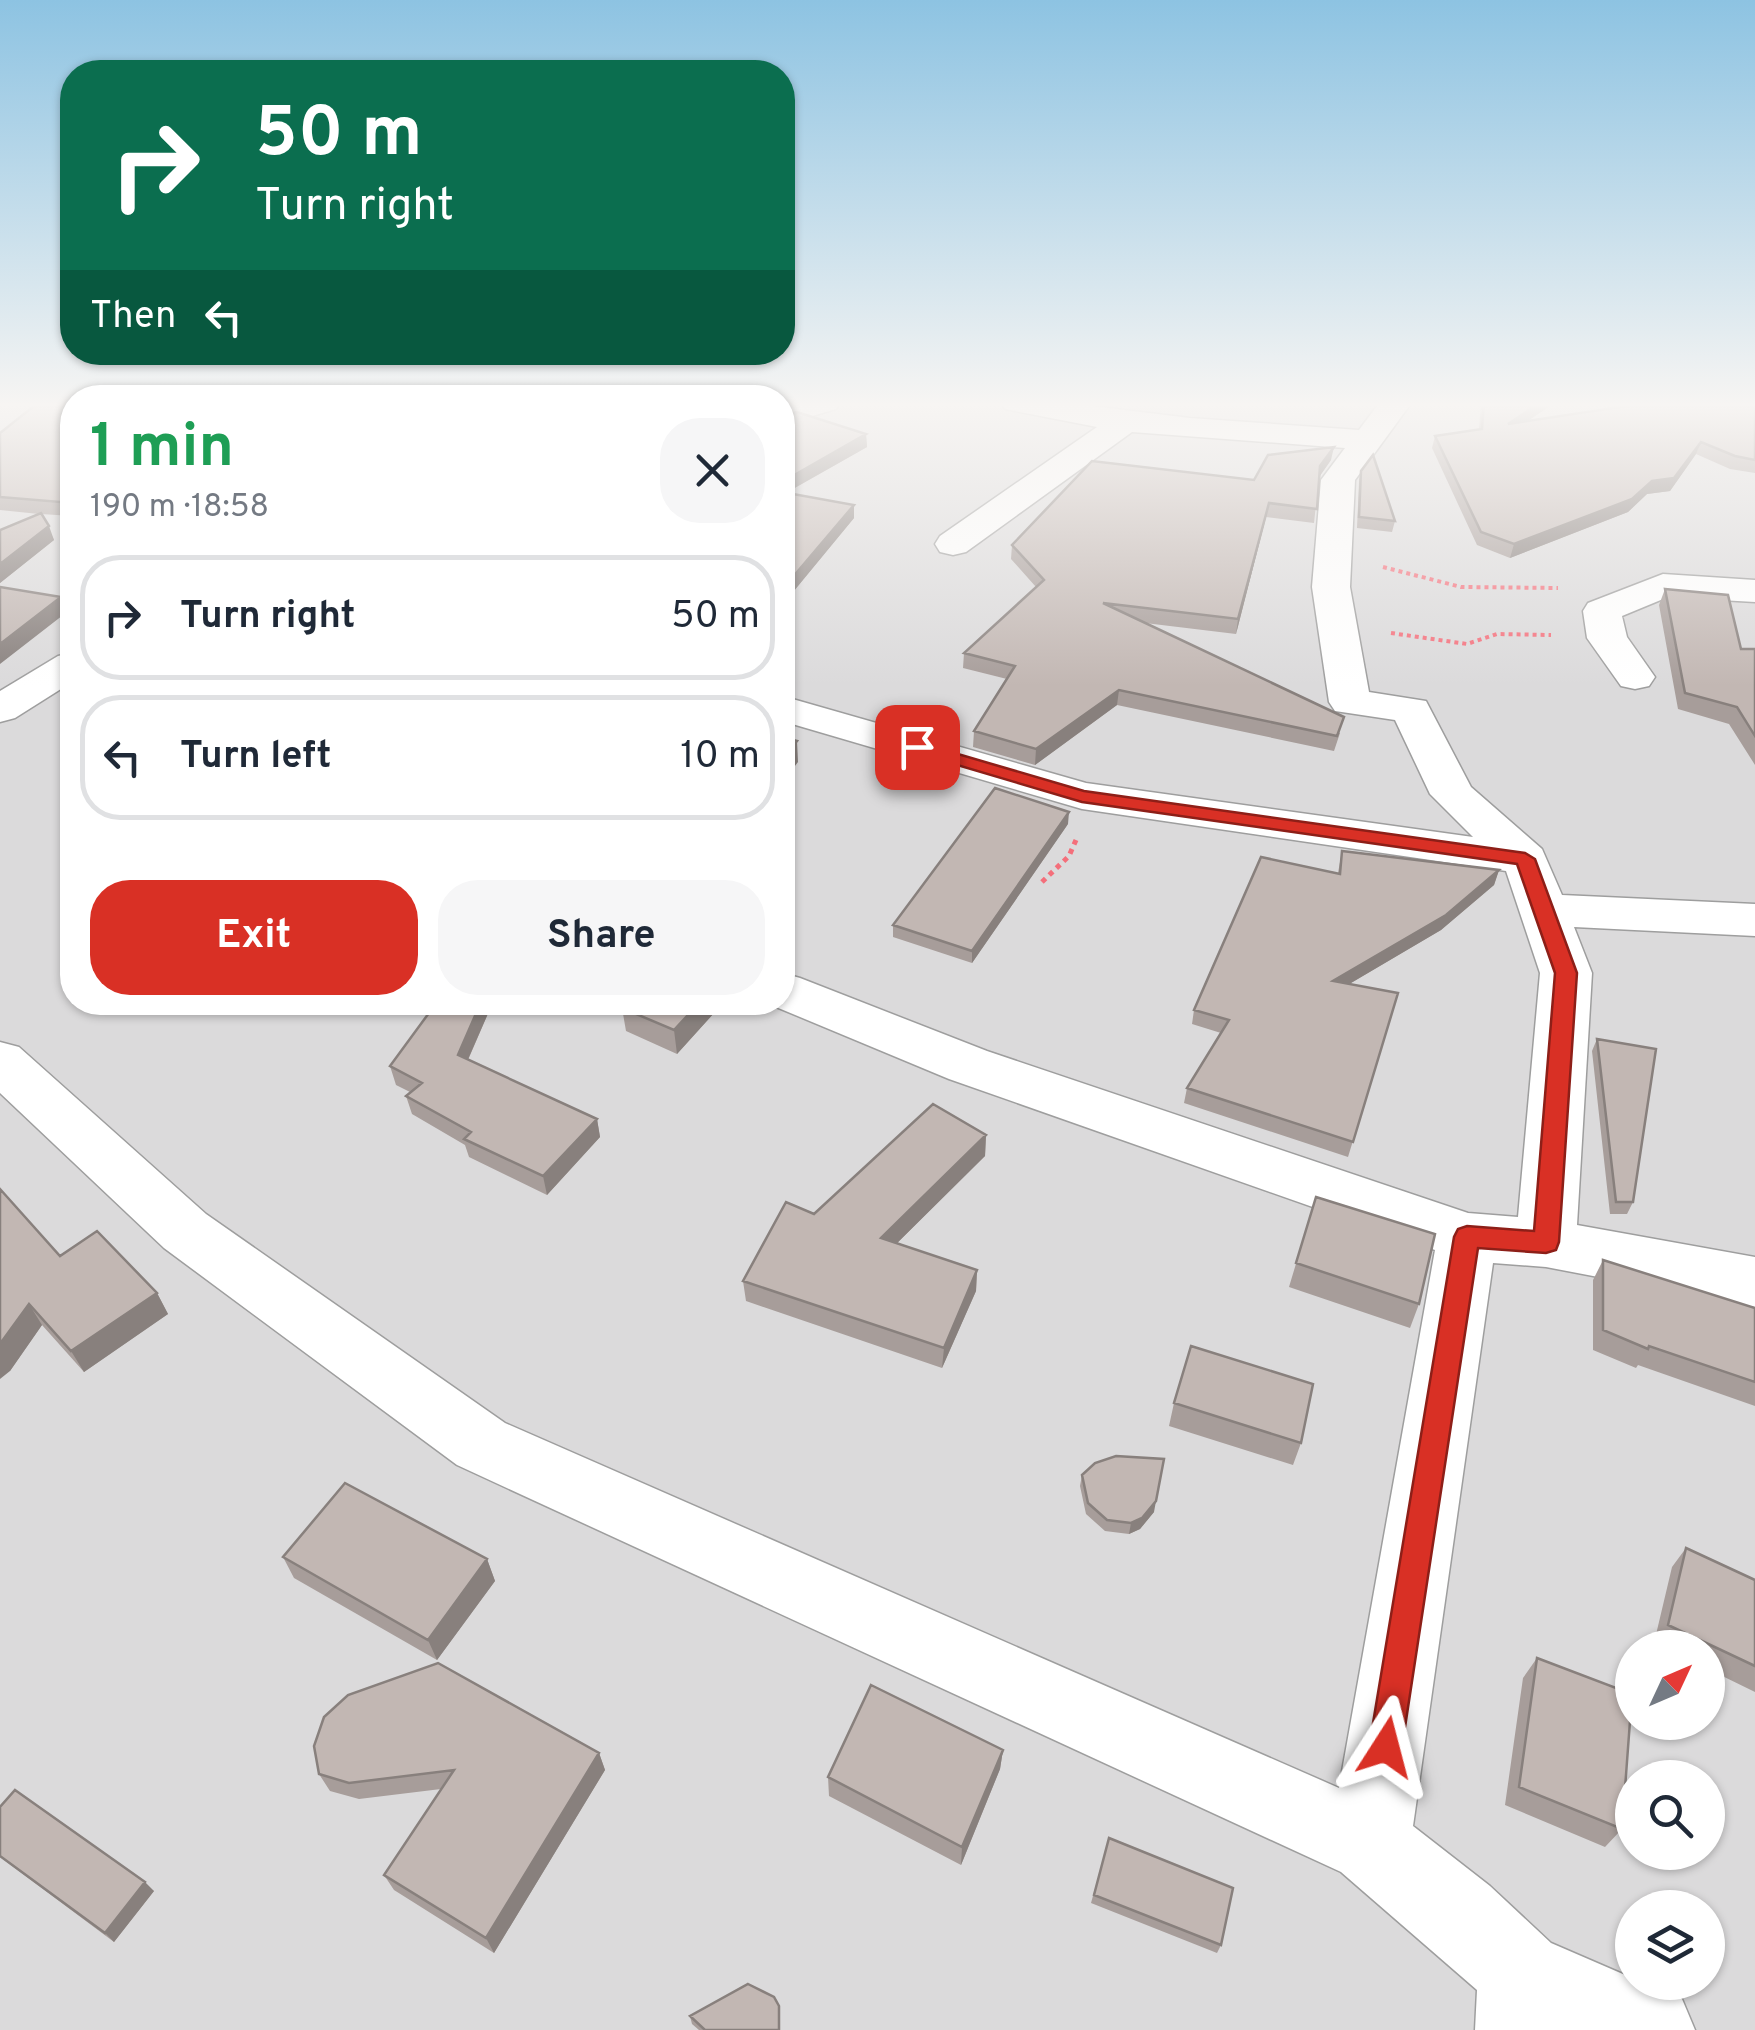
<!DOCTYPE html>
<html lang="en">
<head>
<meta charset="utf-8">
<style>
  :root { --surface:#fff; --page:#f6f6f7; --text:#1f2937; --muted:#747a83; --line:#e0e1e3; --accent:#d93025 }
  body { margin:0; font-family:Overpass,sans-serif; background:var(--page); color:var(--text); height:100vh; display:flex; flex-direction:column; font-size:38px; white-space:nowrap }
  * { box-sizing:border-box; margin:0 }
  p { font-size:32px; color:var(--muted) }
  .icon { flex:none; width:55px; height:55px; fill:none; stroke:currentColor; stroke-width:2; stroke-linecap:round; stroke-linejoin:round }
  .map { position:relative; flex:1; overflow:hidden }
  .drawer { position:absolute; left:60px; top:385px; width:735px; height:630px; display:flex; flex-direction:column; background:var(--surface); border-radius:40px; box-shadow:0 2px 8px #0004 }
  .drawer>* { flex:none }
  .banner { position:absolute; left:60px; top:60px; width:735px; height:305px; border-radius:40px; box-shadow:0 2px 8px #0004; background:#0b6e4f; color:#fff; overflow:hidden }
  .needle { width:65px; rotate:46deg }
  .fabs { position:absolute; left:1615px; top:1630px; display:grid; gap:20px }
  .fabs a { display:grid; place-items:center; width:110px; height:110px; border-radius:50%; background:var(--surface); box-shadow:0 2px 8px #0004; font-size:50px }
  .pin { position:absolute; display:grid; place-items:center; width:85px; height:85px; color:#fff; margin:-42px; border-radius:20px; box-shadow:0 5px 15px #0006 }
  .me { position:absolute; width:110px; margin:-55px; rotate:9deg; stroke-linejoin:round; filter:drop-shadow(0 0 8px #0008) }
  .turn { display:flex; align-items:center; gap:35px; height:210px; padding:0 30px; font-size:45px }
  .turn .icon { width:130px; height:130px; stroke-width:2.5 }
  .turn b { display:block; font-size:70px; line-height:85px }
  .then { display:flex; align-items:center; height:95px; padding:0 30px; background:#0003; gap:20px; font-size:38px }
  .round { display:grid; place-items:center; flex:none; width:105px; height:105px; border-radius:40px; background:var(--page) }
  .overview { display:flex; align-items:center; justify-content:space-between; height:170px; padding:0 30px }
  h1 { font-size:60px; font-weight:700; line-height:75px; color:#1e9e55 }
  .action { display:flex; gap:20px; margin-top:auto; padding:20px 30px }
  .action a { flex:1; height:115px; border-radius:40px; background:var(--accent); color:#fff; font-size:40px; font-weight:700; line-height:115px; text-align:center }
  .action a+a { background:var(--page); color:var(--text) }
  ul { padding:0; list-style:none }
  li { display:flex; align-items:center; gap:30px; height:125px; margin:0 20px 15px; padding:0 10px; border:5px solid var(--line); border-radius:40px }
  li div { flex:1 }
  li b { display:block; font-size:38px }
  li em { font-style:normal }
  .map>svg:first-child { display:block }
</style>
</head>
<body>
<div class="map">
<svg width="1755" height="2030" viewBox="0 0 1755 2030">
  <rect width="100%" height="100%" fill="#eee9e4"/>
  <!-- residential -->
  <path fill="#dbdadb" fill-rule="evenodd" d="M0,402H72V1002H782L783,402H1755V2030H0ZM1632,1648H1708V1722H1632ZM1632,1778H1708V1852H1632ZM1632,1908H1708V1982H1632Z"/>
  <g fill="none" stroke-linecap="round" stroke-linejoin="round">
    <!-- minor casing -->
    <g stroke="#9e9e9e" stroke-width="3">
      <path id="minor" d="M794,402H841L836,409L782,425V405Z
        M1000,402H1059L1190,418L1359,430L1380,402H1412L1355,480L1350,587L1369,692L1426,701L1471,787L1542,849L1562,895L1755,904V936L1574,927L1592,973L1577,1225L1755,1257V1307L1546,1267L1493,1263L1413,1826L1490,1886L1551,1943L1632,1978V1982H1644L1682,1999L1695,2030H1475L1477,1990L1341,1872L457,1465L164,1248L0,1093V1042L19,1047L206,1214L505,1423L1339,1788L1435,1250L949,1079L764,1002H782V973L800,978L987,1051L1468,1213L1518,1217L1540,973L1506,871L1082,809L782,721V696L1086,783L1473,837L1430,794L1395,720L1335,711L1329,702L1312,587L1321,480L1345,448L1132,432L966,552L953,555L940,552L935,544L940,536L1097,427L1005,409Z
        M1663,574L1755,580V602L1668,597L1622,616L1627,637L1655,677L1649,686L1635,689L1621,686L1587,638L1583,611L1588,603Z
        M72,653V682L15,718L0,722V691L58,656Z"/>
    </g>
    <!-- path-far1 -->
    <path stroke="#f46f7b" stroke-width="4" stroke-dasharray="4 4" stroke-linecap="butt" d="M1383,567L1461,587L1558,588
      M1391,633L1467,644L1497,634L1551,635"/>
    <!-- path -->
    <path stroke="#f46f7b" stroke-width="5" stroke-dasharray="5 5" stroke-linecap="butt" d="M1042,882L1069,856L1076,840"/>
    <!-- minor -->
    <use href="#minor" fill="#fff" fill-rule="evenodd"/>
  </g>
  <!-- wall -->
  <path fill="#a79d9a" d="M72,402V516L41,514L54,540L0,583V530L39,514L0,510V433Z
    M1481,402H1556L1527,421L1755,402V473L1730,469L1696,454L1670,491L1647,494L1628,512L1510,558L1477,545L1432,448L1435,436L1479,429Z
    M782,415L866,434L867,447L786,493L854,518L793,592L782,590Z
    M1331,460L1319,477L1314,523L1266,517L1236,634L1145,623L1340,733L1334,751L1117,705L1035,765L973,747L974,731L1007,679L963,668L964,653L1036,587L1011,559L1012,545Z
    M1361,471L1395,521L1392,532L1357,528L1359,481Z
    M1665,589L1741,649H1755V765L1729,724L1678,709L1659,605Z
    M1068,824L972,963L893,937V925Z
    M1342,851L1499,870L1494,885L1441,930L1349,984L1398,993L1348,1157L1184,1103L1187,1088L1221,1033L1192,1024L1194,1010L1338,873Z
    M437,1002H493L468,1060L597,1119L600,1137L547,1195L469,1157L465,1145L412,1114L406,1096L410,1092L396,1085L390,1066Z
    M724,1002L677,1054L626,1031L622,1008Z
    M1597,1039L1633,1202L1627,1214H1610L1592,1051Z
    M986,1135L985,1156L897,1243L977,1270L976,1291L942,1368L746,1301L743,1281L814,1214Z
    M0,1189L60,1256L157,1293L168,1314L84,1372L42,1325L10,1371Z
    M1316,1197L1419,1304L1410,1328L1289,1287Z
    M1603,1260L1755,1308V1406L1638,1365L1636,1368L1593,1350V1280Z
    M1174,1403L1301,1443L1293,1465L1169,1426Z
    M1082,1475L1154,1512L1140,1529L1129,1534L1105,1531L1086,1514L1080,1486Z
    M1686,1548L1755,1580V1692L1708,1669V1648H1664L1654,1643L1672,1567Z
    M283,1557L487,1559L495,1581L437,1660L294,1578Z
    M1537,1658L1622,1829L1605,1847L1505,1805L1523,1678Z
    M1003,1750L1000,1769L961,1865L829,1796L828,1777Z
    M599,1753L605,1770L494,1953L394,1890L384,1875L441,1789L359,1799L330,1791L319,1774Z
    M0,1807L154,1891L114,1942L0,1857Z
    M1109,1838L1221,1945L1217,1953L1091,1903Z
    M779,2006L780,2030H699L692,2024L690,2016Z"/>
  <!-- shaded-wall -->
  <path fill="#88807d" d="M1541,402H1556L1504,437L1508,424Z
    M866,434L867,447L782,495V482Z
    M1701,442L1696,454L1670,491L1647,494L1628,512L1510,558L1514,544L1652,481Z
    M1334,447L1331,460L1317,480L1320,466Z
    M1269,503L1266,517L1236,634L1238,619Z
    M854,505V518L793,592L792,578Z
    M49,526L54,540L0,583V564Z
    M61,597L67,612L0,664V644Z
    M1119,690L1117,705L1035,765L1036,749Z
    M797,741L798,762L782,783V760Z
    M1069,812L1068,824L972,963V951Z
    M1499,870L1494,885L1441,930L1329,996L1333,981Z
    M481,1002H493L462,1073L458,1055Z
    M700,1002H724L677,1054L674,1030Z
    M597,1119L600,1137L547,1195L543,1176Z
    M986,1135L985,1156L881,1259V1238Z
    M977,1270L976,1291L942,1368L944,1348Z
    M157,1293L168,1314L84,1372L71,1351Z
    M29,1304L42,1325L10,1371L0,1379V1344Z
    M1156,1501L1154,1512L1140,1529L1129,1534L1131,1523Z
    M487,1559L495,1581L437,1660L428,1640Z
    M1003,1750L1000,1769L961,1865L962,1847Z
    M599,1753L605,1770L494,1953L486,1938Z
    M145,1882L154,1891L114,1942L105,1933Z"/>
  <!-- building -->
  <path fill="#c2b7b3" stroke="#88807d" stroke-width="2.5" d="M39,402H72V503L0,497V433Z
    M1484,402H1541L1508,424L1653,402H1755V460L1735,456L1701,442L1674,478L1652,481L1632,499L1514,544L1481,532L1435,436L1482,429Z
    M797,412L866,434L782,482V415Z
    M1334,447L1320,466L1317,509L1269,503L1238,619L1103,603L1344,717L1337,736L1119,690L1036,749L974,731L1015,666L964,653L1044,580L1012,545L1092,461L1254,480L1268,455Z
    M1373,455L1395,521L1359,517L1361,471Z
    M782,492L854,505L792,578L782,576Z
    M41,513L49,526L0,564V530Z
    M0,587L61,597L0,644Z
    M1665,589L1728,595L1741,649H1755V736L1737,707L1685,693Z
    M782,737L797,741L782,760Z
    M995,788L1069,812L972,951L893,925Z
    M1342,851L1499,870L1446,915L1333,981L1398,993L1353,1142L1187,1088L1229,1020L1194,1010L1261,857L1340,874Z
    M437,1002H481L458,1055L597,1119L543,1176L464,1139L471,1132L406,1096L422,1083L390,1066Z
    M627,1002H700L674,1030L622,1008Z
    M1597,1039L1656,1049L1633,1202H1616Z
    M933,1104L986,1135L881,1238L977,1270L944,1348L743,1281L786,1202L814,1214Z
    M0,1189L60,1256L97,1231L157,1293L71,1351L29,1304L0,1344Z
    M1316,1197L1435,1234L1419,1304L1296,1263Z
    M1603,1260L1755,1308V1382L1649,1346L1648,1349L1603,1330Z
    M1191,1346L1313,1384L1301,1443L1174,1403Z
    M1116,1456L1164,1459L1156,1501L1142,1518L1131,1523L1107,1520L1088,1503L1082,1475L1095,1463Z
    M345,1483L487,1559L428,1640L283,1557Z
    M1686,1548L1755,1580V1666L1668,1625Z
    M1537,1658L1632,1694L1622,1829L1519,1787Z
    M438,1663L599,1753L486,1938L384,1875L454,1770L349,1783L319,1774L314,1746L324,1717L348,1695Z
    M871,1685L1003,1750L962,1847L828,1777Z
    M15,1790L145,1882L105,1933L0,1856V1807Z
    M1109,1838L1233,1888L1221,1945L1094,1895Z
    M748,1984L774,1997L779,2006V2030H705L690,2016Z"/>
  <!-- sky -->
  <linearGradient id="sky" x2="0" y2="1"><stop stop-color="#8dc3e2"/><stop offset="0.59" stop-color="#f7f5f3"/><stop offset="1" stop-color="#f7f5f3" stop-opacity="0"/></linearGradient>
  <rect width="1755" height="686" fill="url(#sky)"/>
  <!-- route -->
  <path fill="#d93025" stroke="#8d1f18" stroke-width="2.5" d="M917,742L1084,791L1525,853L1535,859L1577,973L1559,1242L1556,1250L1546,1253L1478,1248L1402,1747L1397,1759L1386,1764L1374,1759L1369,1747L1454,1237L1458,1229L1467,1226L1534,1231L1555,973L1517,864L1082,802L910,751L907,747Z"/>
</svg>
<div class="fabs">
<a><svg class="needle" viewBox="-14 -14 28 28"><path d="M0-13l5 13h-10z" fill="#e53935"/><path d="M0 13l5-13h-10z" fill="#747a83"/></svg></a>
<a><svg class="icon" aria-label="search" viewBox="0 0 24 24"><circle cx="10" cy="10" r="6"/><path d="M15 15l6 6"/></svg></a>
<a><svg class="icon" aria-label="layers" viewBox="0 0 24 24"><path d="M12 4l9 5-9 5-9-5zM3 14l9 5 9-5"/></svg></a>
</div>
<div class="pin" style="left:917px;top:747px;background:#d93025"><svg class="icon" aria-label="arrive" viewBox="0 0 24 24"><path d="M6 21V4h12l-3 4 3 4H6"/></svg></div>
<svg class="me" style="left:1386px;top:1747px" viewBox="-20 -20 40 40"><path d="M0-17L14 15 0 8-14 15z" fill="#d93025" stroke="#fff" stroke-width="4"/></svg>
<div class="banner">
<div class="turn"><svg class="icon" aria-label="right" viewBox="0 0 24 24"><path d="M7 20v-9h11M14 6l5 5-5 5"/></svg><div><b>50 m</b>Turn right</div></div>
<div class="then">Then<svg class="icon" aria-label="left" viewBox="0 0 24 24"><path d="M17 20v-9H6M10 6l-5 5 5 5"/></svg></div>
</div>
<section class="drawer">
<div class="overview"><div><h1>1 min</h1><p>190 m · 18:58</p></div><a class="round"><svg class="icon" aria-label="close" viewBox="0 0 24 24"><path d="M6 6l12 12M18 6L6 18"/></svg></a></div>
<ul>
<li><svg class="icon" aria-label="right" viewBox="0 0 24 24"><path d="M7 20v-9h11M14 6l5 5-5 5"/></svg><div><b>Turn right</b></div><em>50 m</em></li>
<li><svg class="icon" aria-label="left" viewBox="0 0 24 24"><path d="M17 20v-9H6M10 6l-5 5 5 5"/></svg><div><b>Turn left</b></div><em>10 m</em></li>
</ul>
<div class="action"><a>Exit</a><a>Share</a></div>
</section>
</div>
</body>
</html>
